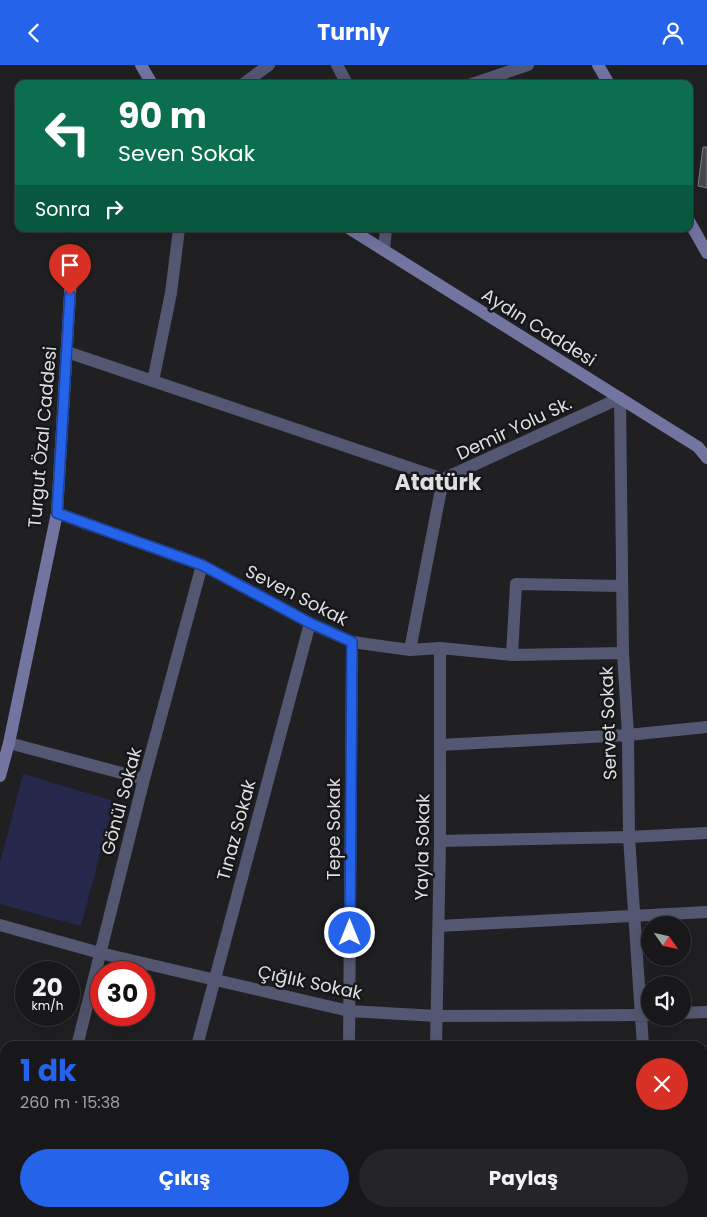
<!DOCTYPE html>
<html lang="tr">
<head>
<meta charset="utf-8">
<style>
  :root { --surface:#18181a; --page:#252527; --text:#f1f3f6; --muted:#9fa0a2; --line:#363739; --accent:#2563eb }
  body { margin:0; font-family:Poppins,sans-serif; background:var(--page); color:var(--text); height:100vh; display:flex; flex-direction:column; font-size:19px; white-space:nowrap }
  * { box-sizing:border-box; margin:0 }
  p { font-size:16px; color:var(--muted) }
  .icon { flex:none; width:28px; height:28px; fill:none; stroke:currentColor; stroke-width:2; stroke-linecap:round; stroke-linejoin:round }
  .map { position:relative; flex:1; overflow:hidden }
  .panel { position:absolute; left:0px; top:976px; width:708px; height:176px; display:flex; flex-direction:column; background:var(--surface); border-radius:15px 15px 0 0; box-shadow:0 5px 20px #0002,0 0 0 1px var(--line) }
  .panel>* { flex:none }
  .banner { position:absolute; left:15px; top:15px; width:678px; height:152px; border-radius:10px; box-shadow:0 5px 20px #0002,0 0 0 1px var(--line); background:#0b6e4f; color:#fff; overflow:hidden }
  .needle { width:32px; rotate:124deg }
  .controls { position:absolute; left:641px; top:851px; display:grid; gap:10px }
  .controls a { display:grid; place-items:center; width:50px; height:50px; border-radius:50%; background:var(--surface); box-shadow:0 5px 20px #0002,0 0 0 1px var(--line); font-size:25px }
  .speed { position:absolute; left:15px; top:896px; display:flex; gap:10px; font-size:25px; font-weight:700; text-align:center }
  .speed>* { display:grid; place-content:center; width:65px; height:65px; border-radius:50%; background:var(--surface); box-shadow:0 5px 20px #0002,0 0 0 1px var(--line); line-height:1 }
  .speed small { font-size:12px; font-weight:400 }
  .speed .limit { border:8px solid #d22; background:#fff; color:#111 }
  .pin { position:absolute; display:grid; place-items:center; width:42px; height:42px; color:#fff; margin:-51px -21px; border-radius:50% 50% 50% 0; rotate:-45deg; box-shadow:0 0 5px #0007 }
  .pin .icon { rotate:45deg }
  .me { position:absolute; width:55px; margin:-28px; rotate:0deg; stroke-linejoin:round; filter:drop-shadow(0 0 4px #0008) }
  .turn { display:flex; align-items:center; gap:18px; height:105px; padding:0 20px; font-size:22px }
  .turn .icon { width:65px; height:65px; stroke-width:2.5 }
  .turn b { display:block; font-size:35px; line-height:42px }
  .then { display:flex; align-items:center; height:48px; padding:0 20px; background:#0003; gap:10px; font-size:19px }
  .round { display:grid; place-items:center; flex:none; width:52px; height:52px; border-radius:26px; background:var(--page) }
  .summary { display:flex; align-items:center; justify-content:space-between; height:85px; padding:0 20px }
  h1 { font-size:30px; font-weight:700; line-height:38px; color:var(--accent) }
  .cta { display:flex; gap:10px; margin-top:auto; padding:10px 20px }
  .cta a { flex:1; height:58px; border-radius:30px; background:var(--accent); color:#fff; font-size:20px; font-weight:700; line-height:58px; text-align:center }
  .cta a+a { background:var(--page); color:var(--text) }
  header { display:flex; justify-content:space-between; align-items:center; height:65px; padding:0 20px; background:var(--accent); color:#fff; font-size:22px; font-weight:700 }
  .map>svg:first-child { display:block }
</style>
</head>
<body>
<header><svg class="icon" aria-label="back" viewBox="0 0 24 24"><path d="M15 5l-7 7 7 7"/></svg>Turnly<svg class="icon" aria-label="person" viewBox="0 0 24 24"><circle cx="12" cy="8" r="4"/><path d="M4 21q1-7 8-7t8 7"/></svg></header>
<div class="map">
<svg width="707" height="1152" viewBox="0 0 707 1152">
  <rect width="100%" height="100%" fill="#202023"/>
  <!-- green -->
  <path fill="#25274b" d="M23,709L114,736L81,861L0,839V798Z"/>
  <!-- building -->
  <path fill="#48494d" stroke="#7e7f83" d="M703,82H707V123L698,121Z"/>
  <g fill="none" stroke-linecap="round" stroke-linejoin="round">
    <!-- street -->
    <path stroke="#545771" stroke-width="12" d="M337,0L347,19
      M243,19L269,0
      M472,19L528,0
      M384,185L386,164
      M67,287L443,414
      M153,316L171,228L179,164
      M57,448L202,500L310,558L352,577L410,585L440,583L512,590L623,588
      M410,585L443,414L620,333L623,588L628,670L629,772L643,981
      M512,590L516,519L622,521
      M9,678L144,714
      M440,680L628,670L707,662
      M440,776L629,772L707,768
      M0,860L100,888L349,946L437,951L649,950
      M439,861L707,847
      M682,948L707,947
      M77,981L144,714L202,500
      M197,981L310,558
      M349,981L352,577
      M436,981L440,776V583
      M702,1115H707
      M347,1148V1152
      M432,1148L433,1152
      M652,1148V1152
      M34,1152L35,1148
      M154,1152L155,1148"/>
    <!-- secondary -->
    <path stroke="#71759f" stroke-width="12" d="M141,0L152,19
      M598,0L609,19
      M689,156L707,188
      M350,164L698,382L707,393
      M0,711L9,678L57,448L71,212"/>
  </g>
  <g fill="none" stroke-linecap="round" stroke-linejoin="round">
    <!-- route casing -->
    <g stroke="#184099" stroke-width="12">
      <path id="route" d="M70,230L57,448L202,500L310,558L352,577L350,868"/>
    </g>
    <!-- route -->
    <use href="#route" stroke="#2563eb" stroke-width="9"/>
  </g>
  <g text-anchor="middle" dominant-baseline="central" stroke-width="5" stroke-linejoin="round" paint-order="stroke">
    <!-- street labels -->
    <g font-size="18" fill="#dfdfe2" stroke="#16171a">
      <text transform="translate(539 262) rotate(32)">Aydın Caddesi</text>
      <text transform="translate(514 363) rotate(-25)">Demir Yolu Sk.</text>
      <text transform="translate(42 372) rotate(-85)">Turgut Özal Caddesi</text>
      <text transform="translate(297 530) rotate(27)">Seven Sokak</text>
      <text transform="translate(608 658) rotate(-92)">Servet Sokak</text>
      <text transform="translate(121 736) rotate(-75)">Gönül Sokak</text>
      <text transform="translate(333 764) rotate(-90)">Tepe Sokak</text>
      <text transform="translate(236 765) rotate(-75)">Tınaz Sokak</text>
      <text transform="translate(422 782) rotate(-89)">Yayla Sokak</text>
      <text transform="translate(310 917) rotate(12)">Çığlık Sokak</text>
    </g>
    <!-- district labels -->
    <g font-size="22" font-weight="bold" fill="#dfdfe2" stroke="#16171a">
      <text x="438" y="417">Atatürk</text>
    </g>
  </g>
</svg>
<div class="controls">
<a><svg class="needle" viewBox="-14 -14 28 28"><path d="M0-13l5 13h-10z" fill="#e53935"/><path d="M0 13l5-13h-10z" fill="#9fa0a2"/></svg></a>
<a><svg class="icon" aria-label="sound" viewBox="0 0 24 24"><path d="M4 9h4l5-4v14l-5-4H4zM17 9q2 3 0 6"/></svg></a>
</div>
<div class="speed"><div>20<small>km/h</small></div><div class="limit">30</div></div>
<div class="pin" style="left:70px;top:230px;background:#d93025"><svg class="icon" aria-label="arrive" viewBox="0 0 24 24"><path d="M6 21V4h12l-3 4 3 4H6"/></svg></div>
<svg class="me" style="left:350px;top:868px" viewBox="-20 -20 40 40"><circle r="17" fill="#2563eb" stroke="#fff" stroke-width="3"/><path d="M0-11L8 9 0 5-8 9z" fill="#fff"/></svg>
<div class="banner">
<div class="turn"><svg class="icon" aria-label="left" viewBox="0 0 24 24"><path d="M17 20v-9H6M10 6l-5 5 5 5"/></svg><div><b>90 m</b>Seven Sokak</div></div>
<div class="then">Sonra<svg class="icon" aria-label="right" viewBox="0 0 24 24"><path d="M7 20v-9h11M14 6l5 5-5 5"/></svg></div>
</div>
<section class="panel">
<div class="summary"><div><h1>1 dk</h1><p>260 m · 15:38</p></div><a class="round" style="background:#d93025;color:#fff"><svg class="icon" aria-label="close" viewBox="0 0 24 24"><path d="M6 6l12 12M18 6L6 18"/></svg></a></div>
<div class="cta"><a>Çıkış</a><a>Paylaş</a></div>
</section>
</div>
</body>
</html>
